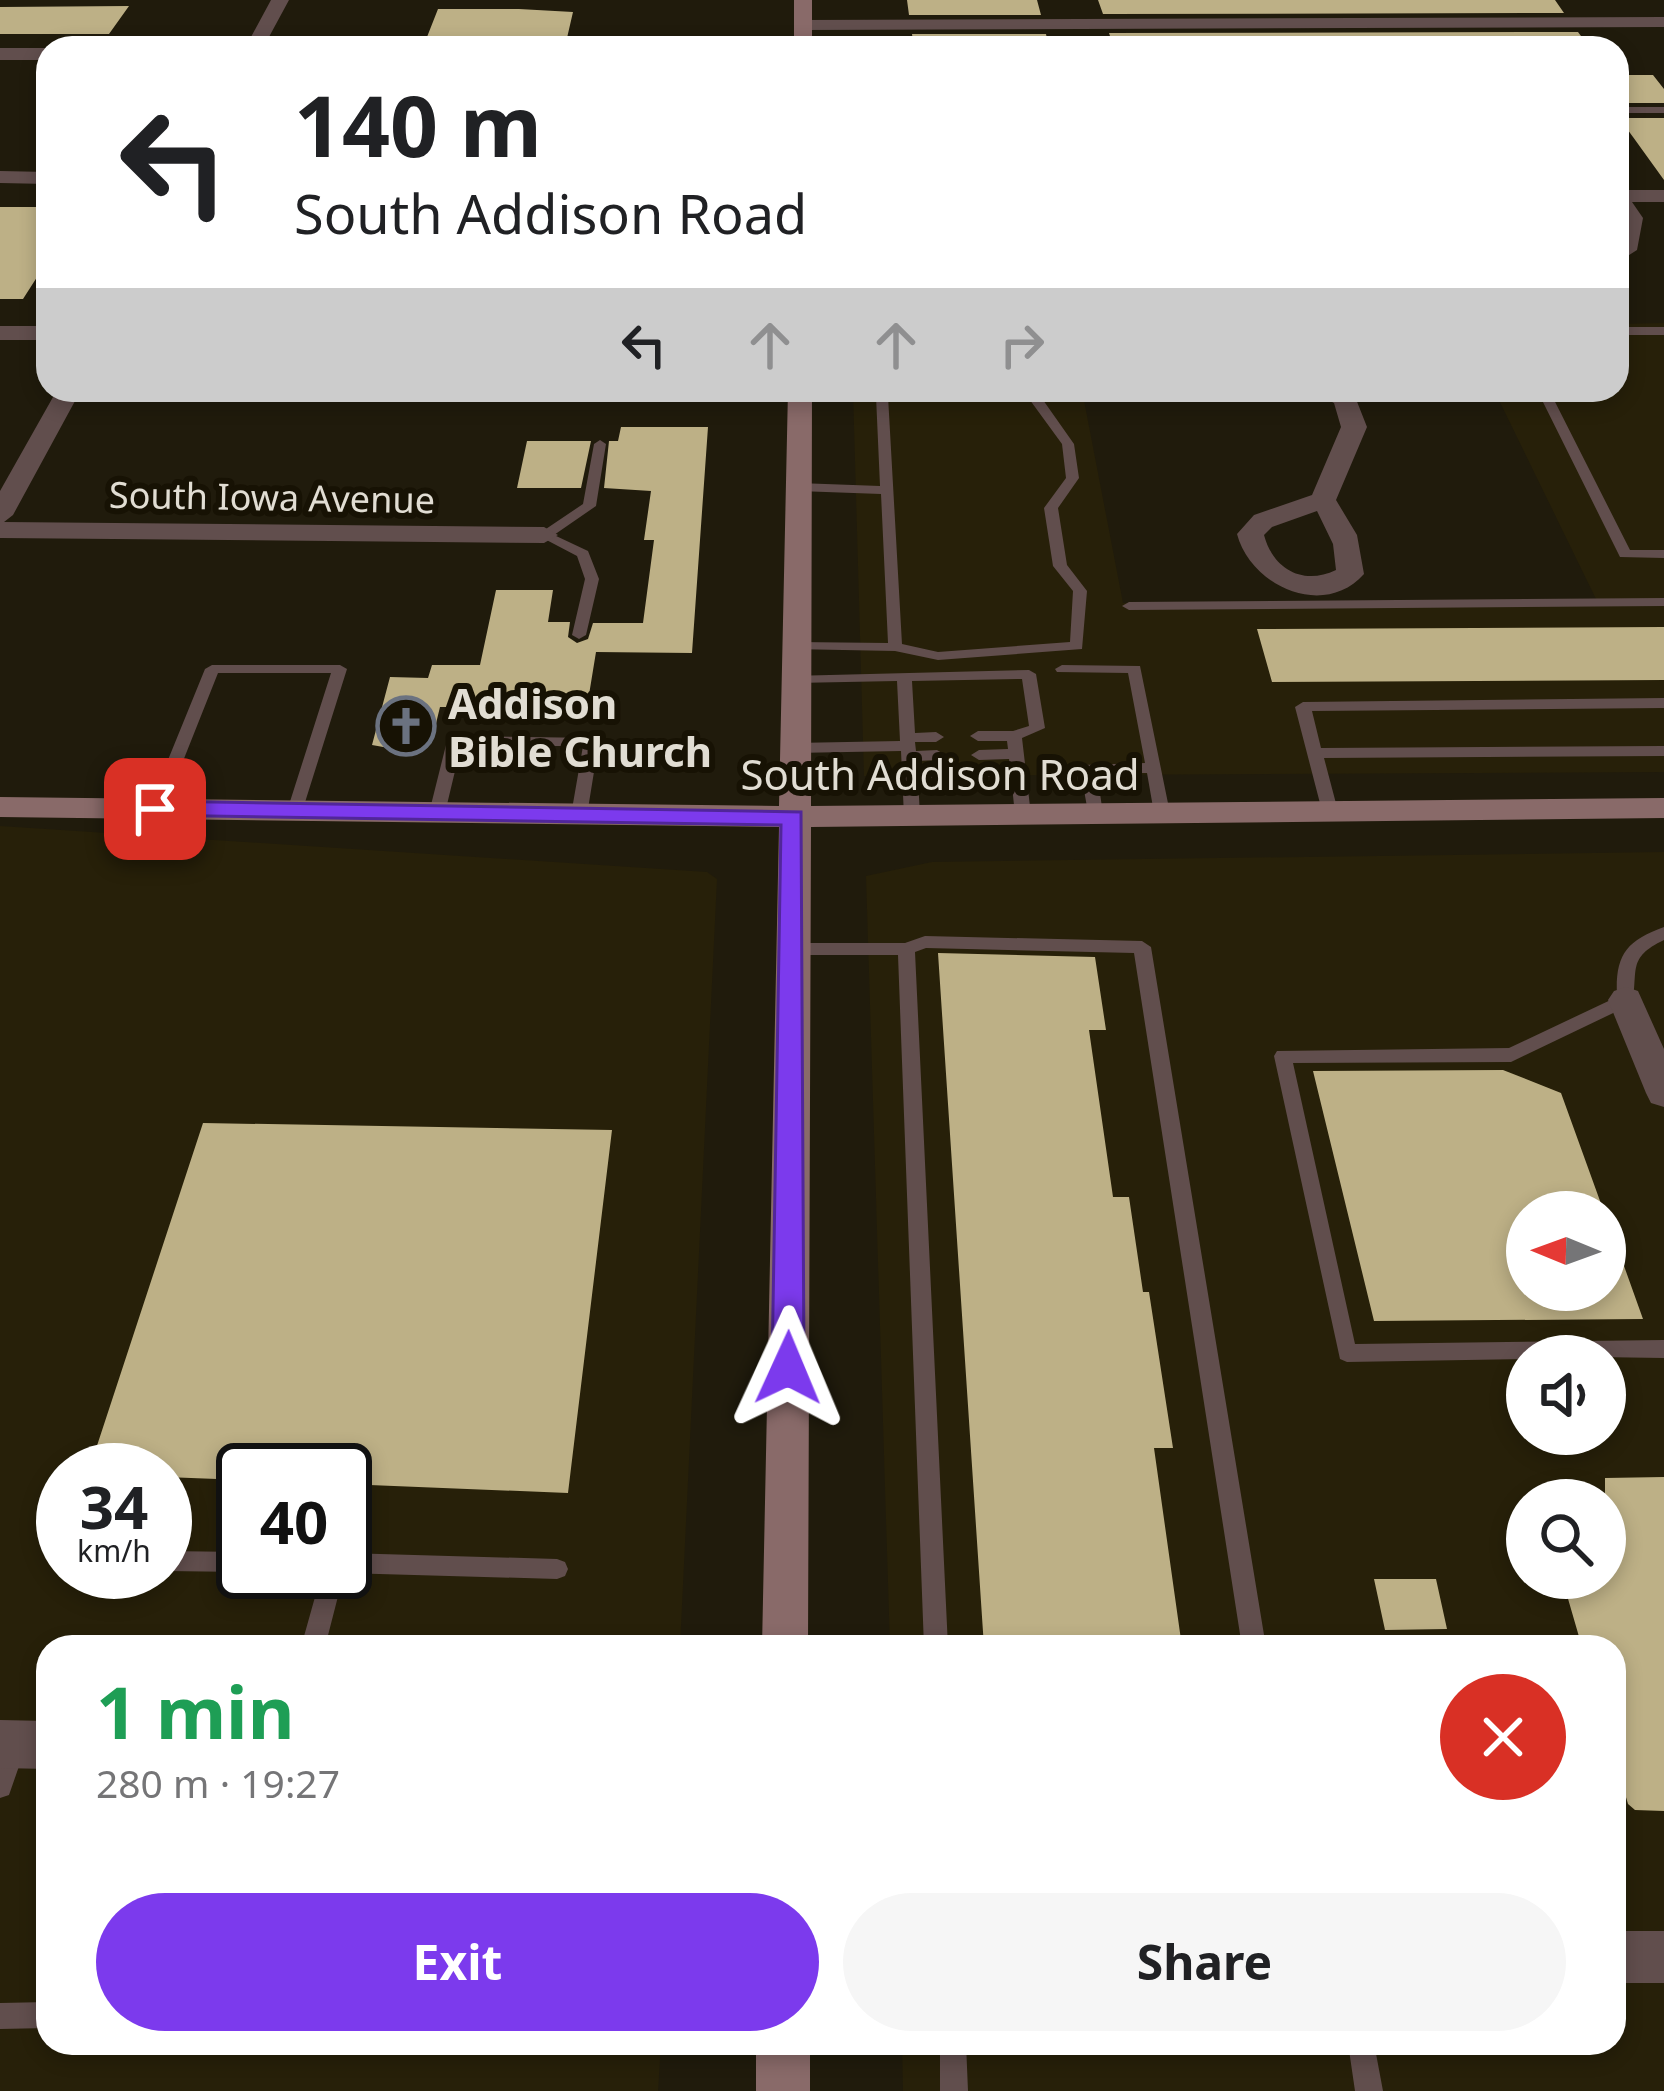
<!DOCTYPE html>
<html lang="en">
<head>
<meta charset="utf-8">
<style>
  :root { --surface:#fff; --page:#f6f6f6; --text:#202124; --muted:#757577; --accent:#7c3aed }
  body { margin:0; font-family:"Noto Sans",sans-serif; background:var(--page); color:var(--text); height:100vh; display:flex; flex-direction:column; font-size:45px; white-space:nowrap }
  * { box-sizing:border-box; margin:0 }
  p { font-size:39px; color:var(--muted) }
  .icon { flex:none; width:66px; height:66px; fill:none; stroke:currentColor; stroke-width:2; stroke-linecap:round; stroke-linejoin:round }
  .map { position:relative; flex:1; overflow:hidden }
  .details { position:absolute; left:36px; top:1635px; width:1590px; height:420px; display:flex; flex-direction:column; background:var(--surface); border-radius:36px; box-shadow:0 6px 18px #0003 }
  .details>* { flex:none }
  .banner { position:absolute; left:36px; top:36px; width:1593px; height:366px; border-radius:36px; box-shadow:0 6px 18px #0003; background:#fff; color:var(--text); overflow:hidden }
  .needle { width:78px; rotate:271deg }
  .tools { position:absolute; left:1506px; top:1191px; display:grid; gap:24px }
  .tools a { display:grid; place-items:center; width:120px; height:120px; border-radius:50%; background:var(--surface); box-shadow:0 6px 18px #0003; font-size:60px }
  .speed { position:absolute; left:36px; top:1443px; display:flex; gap:24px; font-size:60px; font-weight:700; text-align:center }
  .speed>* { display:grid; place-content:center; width:156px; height:156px; border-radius:50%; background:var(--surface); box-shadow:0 6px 18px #0003; line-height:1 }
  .speed small { font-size:30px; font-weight:400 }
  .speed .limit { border:6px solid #111; border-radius:18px; background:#fff; color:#111 }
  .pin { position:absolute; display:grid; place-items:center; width:102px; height:102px; color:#fff; margin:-51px; border-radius:24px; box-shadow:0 6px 18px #0006 }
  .me { position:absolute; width:132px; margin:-66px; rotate:1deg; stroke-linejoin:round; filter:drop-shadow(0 0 9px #0008) }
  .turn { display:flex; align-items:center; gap:42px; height:252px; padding:0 60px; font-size:54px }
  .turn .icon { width:156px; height:156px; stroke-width:2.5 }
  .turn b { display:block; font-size:84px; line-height:102px }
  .lanes { display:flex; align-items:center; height:114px; padding:0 60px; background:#0003; justify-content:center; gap:60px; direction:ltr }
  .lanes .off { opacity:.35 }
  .round { display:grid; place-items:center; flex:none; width:126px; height:126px; border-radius:63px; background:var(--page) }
  .overview { display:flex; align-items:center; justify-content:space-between; height:204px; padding:0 60px }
  h1 { font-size:72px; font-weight:700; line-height:90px; color:#1e9e55 }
  .primary-button { display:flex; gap:24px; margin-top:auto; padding:24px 60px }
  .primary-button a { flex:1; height:138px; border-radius:72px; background:var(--accent); color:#fff; font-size:48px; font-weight:700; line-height:138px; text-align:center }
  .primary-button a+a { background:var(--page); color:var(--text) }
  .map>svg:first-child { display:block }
</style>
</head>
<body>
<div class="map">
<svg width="1664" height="2091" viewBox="0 0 1664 2091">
  <rect width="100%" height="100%" fill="#201b0c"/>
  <!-- built -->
  <path fill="#272009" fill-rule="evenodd" d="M1664,323V772L864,776L853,390H1082L1123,603L1596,599L1494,390H1617V324Z
    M0,826L707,872L717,879L680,1647H48V2043H661L658,2091H0ZM63,1470H165V1572H63ZM243,1470H345V1572H243Z
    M1664,852V2091H903L902,2043H1614V1647H890L866,876L932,862ZM1527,1212H1605V1290H1527ZM1527,1356H1605V1434H1527ZM1527,1500H1605V1578H1527Z"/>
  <!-- building -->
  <path fill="#bdb086" d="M907,0H1037L1041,15H909Z
    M1098,0H1555L1564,13L1103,14Z
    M129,6L109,34H0V7Z
    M438,9H519L573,12L567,38L427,37Z
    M1578,32L1590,48H1114L1109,33Z
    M912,34H1046L1049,48H914Z
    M1617,75H1653L1664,89V103H1617Z
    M1619,118H1664V180L1633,137Z
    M0,207H48V260L23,299H0Z
    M621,427H708L692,653L596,652L587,707H440L431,744L400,750L372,745L390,677L428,678L432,665H480L496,590H553L548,622H570L568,637L577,643L588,639L593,623H643L654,540H644L651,491L604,488L609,441H618Z
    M527,441H591L581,488H517Z
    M1664,627V680L1272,682L1257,629Z
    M938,953L1095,957L1106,1030H1089L1113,1197H1129L1143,1292H1149L1173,1448H1154L1182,1647H984Z
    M1503,1070L1561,1093L1604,1212H1527V1290H1605L1609,1224L1643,1319L1374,1321L1313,1071Z
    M203,1123L612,1130L568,1493L345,1484V1470H243V1480L165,1477V1470H89Z
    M1664,1477V1811L1635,1810L1628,1804L1614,1756V1647H1582L1562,1578H1605V1478Z
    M1374,1579H1436L1447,1629L1385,1630Z"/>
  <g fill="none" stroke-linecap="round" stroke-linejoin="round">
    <!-- lane -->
    <path fill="#614e4d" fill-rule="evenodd" d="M1617,107H1664V113H1617Z
      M1617,327H1664V335H1617Z
      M795,390H1036L1074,444L1079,478L1058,508L1067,565L1087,591L1082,649L938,660L895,651L791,649L789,646L796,642L888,643L881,494L798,491L791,487L798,483L880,486L876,396H800L796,395ZM888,396H1027L1062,444L1066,478L1044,508L1053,566L1073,591L1070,642L938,652L902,644Z
      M1537,390H1549L1630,550H1664V558L1620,557Z
      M600,440L606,444L596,506L554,535L588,551L599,579L586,635L579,639L572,635L585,579L577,556L537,535L583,504L594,444Z
      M1664,598V606L1129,610L1122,606L1129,602Z
      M212,665H340L347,669L301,815L295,816L287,811L331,673H218L164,809L156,814L148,809L205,669Z
      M1062,665L1140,666L1170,813L1168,817H1156L1154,813L1147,773H1097L1103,814L1101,818H1089L1080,768L1083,765L1145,763L1128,673L1057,672L1055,669Z
      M1029,670L1036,674L1045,728L1022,738L1031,815L1029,819H1017L1015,815L1011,776L979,777L971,772L979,767L1010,766L1009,759L979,760L971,755L979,750L1008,749L1007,741H978L970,736L978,731H1013L1029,726L1022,679L912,681L915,733L936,732L944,737L936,742H915L916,751L937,750L945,755L937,760L917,761V768H940L948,773L940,778H918L920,816L918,820H906L904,816L901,751L794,753L786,748L794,743L900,741L897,681L795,683L788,679L790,676Z
      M1664,698V708L1312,711L1321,748L1664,746V756L1324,758L1338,811L1330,816L1322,811L1295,707L1303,702Z
      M455,736L596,738L599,741L587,815L579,820L571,815L583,746H461L445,813L443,817H431L429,813L447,741Z
      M1664,927V940C1626,958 1639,971 1632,1004L1511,1062L1293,1063L1355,1344L1664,1340V1358L1527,1356V1359L1347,1362L1340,1359L1274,1056L1277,1051L1509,1048L1617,997C1615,956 1625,941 1664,927Z
      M925,936L1142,941L1151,947L1266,1647H1242L1134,953L926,948L915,952L948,1647H924L898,955H793L784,949L793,943H905Z
      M165,1551L243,1552L244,1572L165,1571Z
      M345,1553L557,1559L565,1562L568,1569L565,1576L557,1579L344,1573L325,1647H301L322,1572H345Z
      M13,1737L22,1741L25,1749L9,1795L0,1798V1752L4,1741Z
      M48,2002V2028L0,2029V2003Z
      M940,2043H966L968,2091H940Z
      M1348,2043H1374L1383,2091H1355Z"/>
    <!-- street -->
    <path fill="#614e4d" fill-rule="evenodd" d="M271,0H289L263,48H245Z
      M1664,17V27L803,30L794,25L803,20Z
      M0,48H48V60H0Z
      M0,171L48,172V184L0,183Z
      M1617,190H1664V202H1632L1643,218L1637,250L1626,257L1617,253L1621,218Z
      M0,326H48V340H0Z
      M57,390H81L13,515L4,522L544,527L558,535L544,543L0,538V491Z
      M1309,390L1354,394L1367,427L1336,500L1357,535L1364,574C1323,620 1250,585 1237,534L1254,515L1312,495L1341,427L1334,403ZM1317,511L1333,544L1336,570C1303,586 1273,569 1264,535L1272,527Z
      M1626,987L1638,991L1664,1049V1107L1651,1103L1646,1093L1608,1000L1614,991Z
      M0,1720L48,1721V1769L0,1768Z
      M1614,1931H1664V1983H1614Z"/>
    <!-- secondary -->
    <path fill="#896a69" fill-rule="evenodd" d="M794,0H812V48H794Z
      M788,390H812L811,806L1664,798V818L811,827L808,1647H762L779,827L0,817V797L779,806Z
      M756,2043H810V2091H756Z"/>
  </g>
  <!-- route -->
  <path fill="#7c3aed" stroke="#51269a" stroke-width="3" d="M155,801L801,812L804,1368L799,1377L788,1381L777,1377L772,1368L781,825L147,815V804Z"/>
  <!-- icons -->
  <defs>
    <g id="church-ring" transform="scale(3)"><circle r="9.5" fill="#171204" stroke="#6b7280" stroke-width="1.5"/><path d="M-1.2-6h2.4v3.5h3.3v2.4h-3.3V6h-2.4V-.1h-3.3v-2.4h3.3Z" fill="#6b7280"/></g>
  </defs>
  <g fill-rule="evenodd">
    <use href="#church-ring" x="406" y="726"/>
  </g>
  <g text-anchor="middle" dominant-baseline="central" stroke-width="12" stroke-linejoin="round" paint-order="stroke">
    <!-- far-street labels -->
    <g font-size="36" fill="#e1ddd3" stroke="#171204">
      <text transform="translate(272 497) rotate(1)">South Iowa Avenue</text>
    </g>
    <!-- poi labels -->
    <g font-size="42" font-weight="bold" fill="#e1ddd3" stroke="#171204" text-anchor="start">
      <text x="448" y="702">Addison<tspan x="448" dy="48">Bible Church</tspan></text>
    </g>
    <!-- street labels -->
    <g font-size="42" fill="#e1ddd3" stroke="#171204">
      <text x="940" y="773">South Addison Road</text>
    </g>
  </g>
</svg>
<div class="tools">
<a><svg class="needle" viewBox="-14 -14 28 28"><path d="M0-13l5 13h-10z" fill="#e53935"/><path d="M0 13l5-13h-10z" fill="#757577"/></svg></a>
<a><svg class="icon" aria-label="sound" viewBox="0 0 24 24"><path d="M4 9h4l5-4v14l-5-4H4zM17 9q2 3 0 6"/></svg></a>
<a><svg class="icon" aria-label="search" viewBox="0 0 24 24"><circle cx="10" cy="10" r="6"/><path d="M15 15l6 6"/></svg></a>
</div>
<div class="speed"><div>34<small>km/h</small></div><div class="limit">40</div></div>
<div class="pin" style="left:155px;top:809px;background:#d93025"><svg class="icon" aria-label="arrive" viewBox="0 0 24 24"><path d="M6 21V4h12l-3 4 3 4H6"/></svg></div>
<svg class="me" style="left:788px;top:1368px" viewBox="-20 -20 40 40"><path d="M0-17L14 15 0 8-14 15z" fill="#7c3aed" stroke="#fff" stroke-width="4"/></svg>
<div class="banner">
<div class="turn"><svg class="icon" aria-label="left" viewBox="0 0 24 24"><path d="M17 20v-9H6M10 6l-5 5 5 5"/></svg><div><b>140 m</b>South Addison Road</div></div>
<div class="lanes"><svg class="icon" aria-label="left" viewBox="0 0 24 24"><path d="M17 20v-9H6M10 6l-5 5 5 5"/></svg><svg class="icon off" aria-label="ahead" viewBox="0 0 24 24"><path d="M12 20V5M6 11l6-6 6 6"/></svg><svg class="icon off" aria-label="ahead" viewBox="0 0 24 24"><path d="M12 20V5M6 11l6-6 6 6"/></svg><svg class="icon off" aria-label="right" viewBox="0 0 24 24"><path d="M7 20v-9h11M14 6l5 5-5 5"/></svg></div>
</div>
<section class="details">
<div class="overview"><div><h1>1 min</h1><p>280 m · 19:27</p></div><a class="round" style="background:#d93025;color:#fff"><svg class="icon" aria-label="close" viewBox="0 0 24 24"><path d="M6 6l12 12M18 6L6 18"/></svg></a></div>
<div class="primary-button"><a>Exit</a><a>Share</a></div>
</section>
</div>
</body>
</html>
